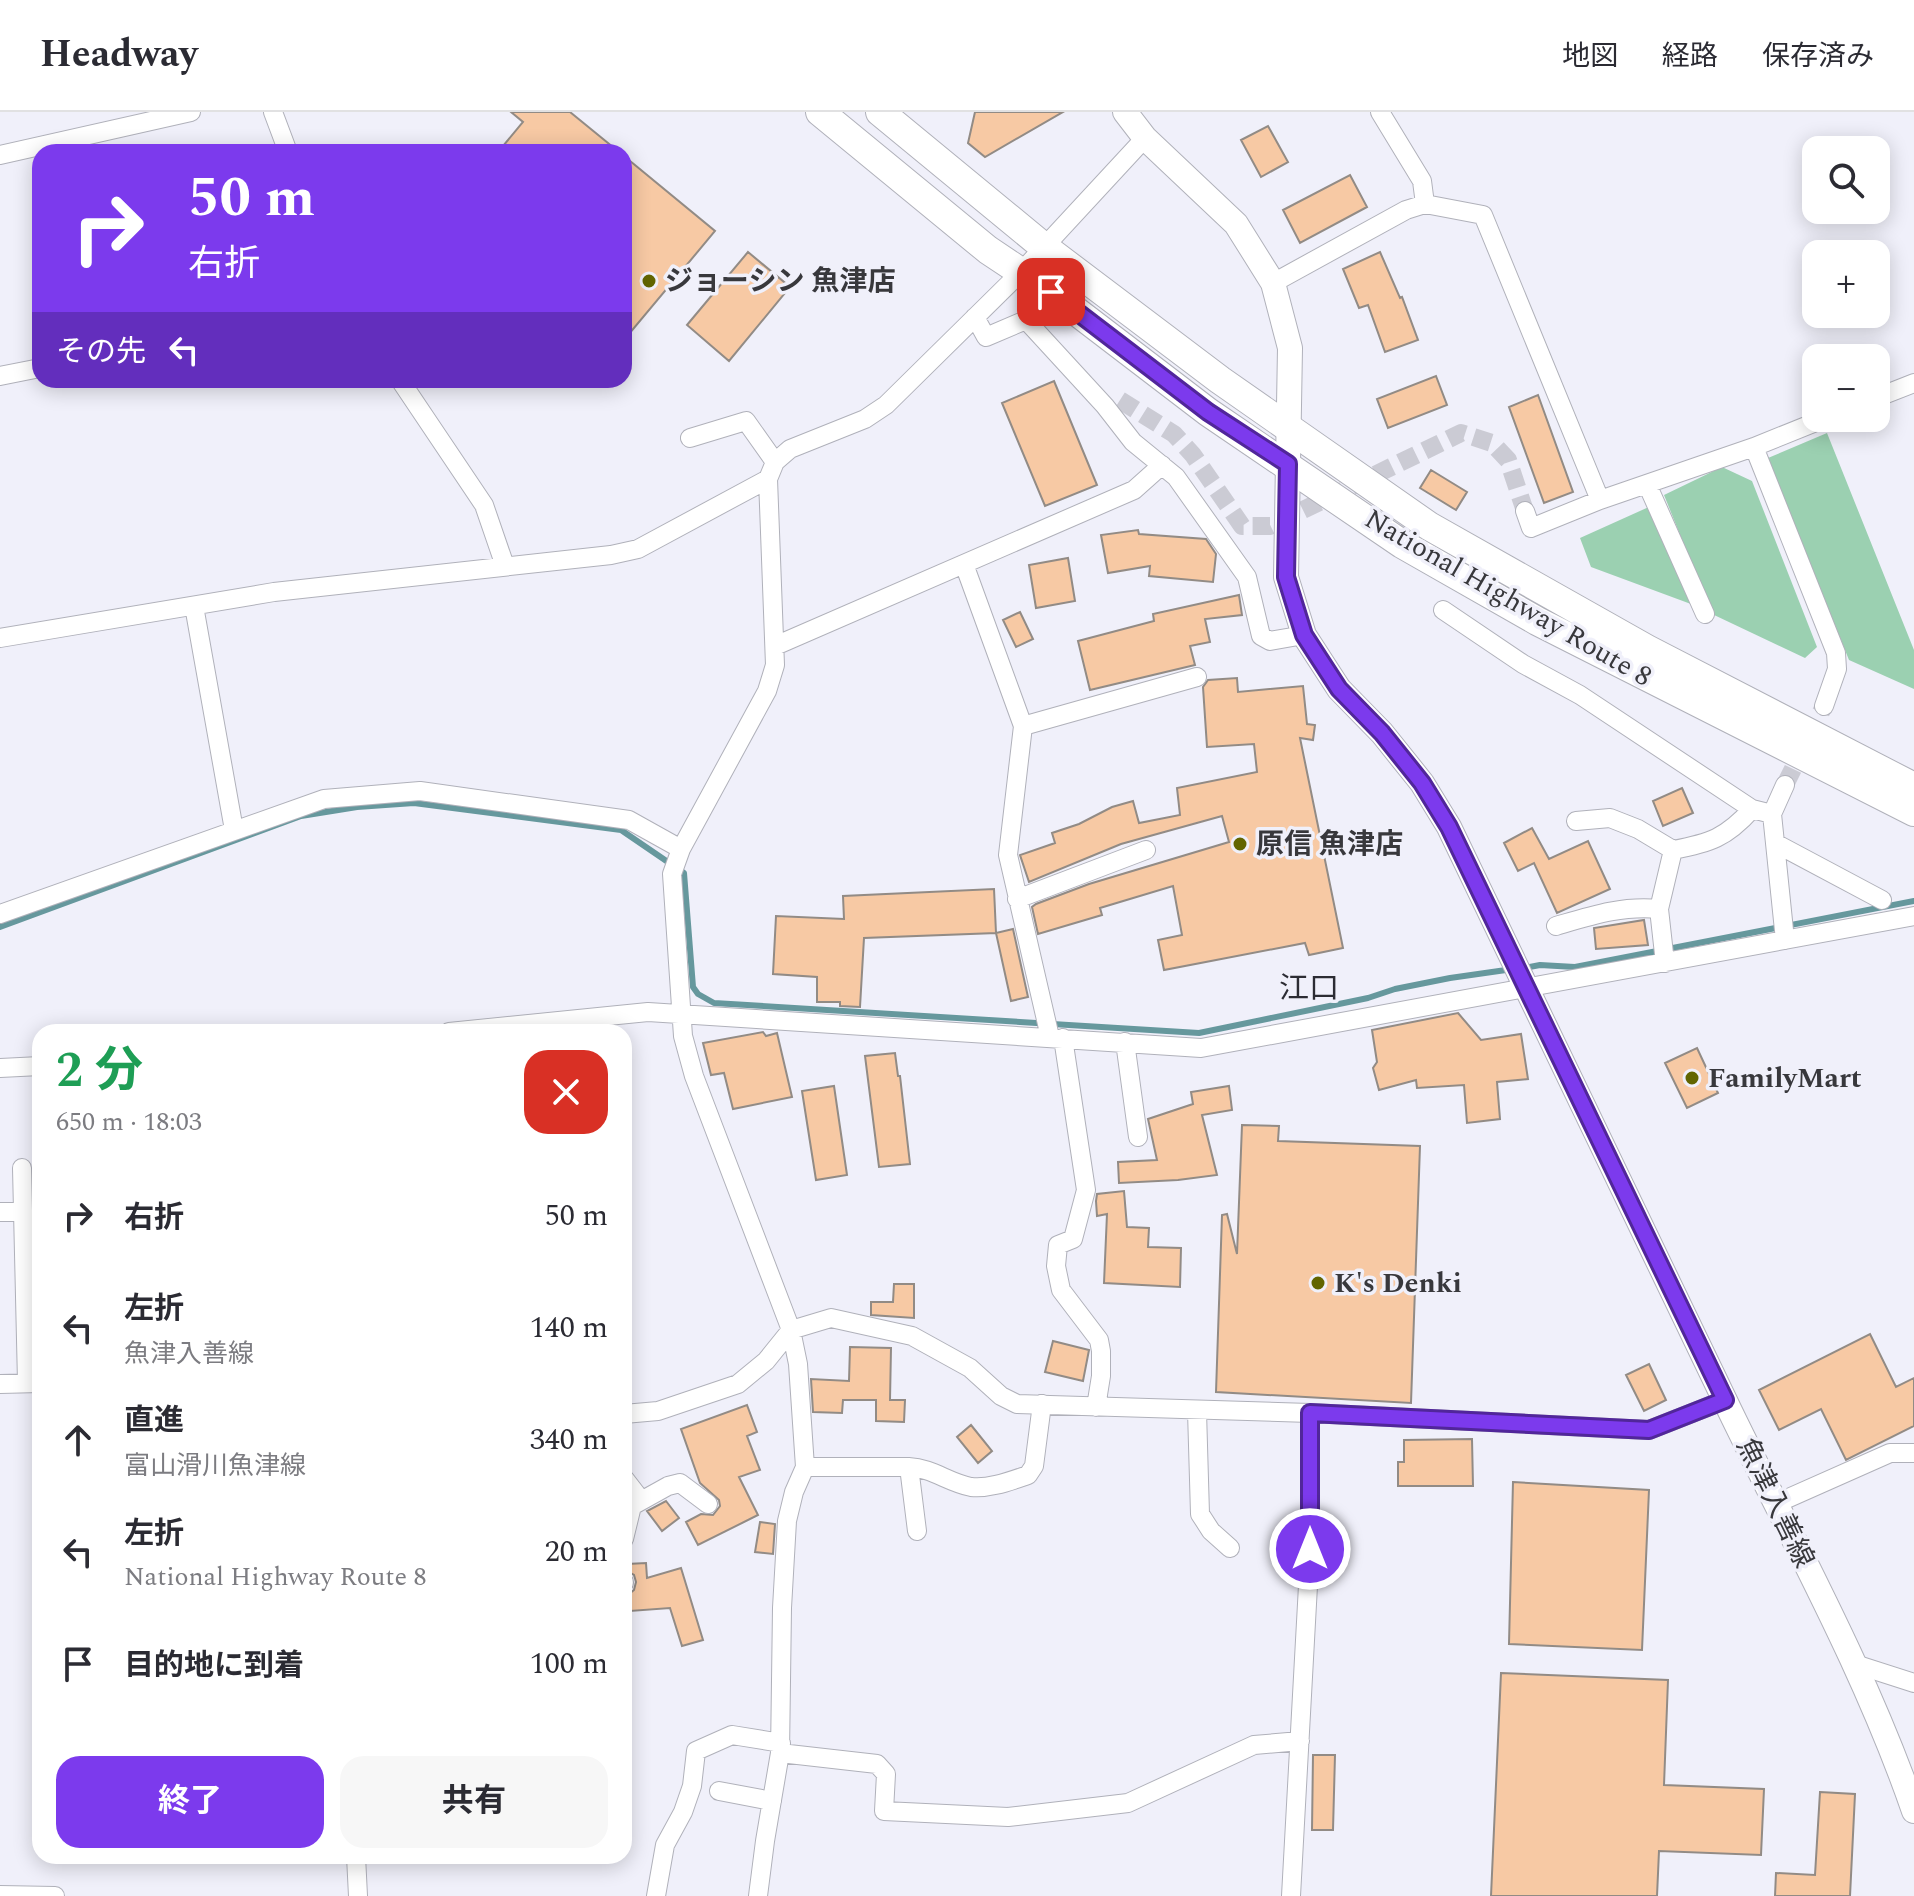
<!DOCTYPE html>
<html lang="ja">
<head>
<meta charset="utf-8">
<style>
  :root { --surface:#fff; --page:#f7f7f7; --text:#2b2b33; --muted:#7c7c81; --line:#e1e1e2; --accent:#7c3aed }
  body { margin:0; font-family:Spectral,"Noto Sans JP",serif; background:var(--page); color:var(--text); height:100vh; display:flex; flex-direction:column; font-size:30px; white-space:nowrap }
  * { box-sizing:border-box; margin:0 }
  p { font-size:26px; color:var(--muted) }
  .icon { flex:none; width:44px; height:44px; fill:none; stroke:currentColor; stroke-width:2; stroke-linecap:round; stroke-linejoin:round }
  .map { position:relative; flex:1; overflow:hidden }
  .details { position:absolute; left:32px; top:912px; width:600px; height:840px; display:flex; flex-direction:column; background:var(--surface); border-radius:24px; box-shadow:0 4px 20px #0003 }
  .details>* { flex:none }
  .hud { position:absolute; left:32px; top:32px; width:600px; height:244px; border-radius:24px; box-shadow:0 4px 20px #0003; background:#7c3aed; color:#fff; overflow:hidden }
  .controls { position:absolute; left:1802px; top:24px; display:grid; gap:16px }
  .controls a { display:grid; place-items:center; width:88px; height:88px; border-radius:16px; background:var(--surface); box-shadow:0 4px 20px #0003; font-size:40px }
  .pin { position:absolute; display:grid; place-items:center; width:68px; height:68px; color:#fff; margin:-34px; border-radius:16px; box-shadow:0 4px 12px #0006 }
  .me { position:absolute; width:88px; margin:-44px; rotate:0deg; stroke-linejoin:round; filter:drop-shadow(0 0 6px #0008) }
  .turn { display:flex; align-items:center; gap:28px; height:168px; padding:0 24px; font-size:36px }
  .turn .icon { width:104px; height:104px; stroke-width:2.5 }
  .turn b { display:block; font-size:56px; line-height:68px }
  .then { display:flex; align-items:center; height:76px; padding:0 24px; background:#0003; gap:16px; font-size:30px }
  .round { display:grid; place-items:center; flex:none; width:84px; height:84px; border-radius:24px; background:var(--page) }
  .headline { display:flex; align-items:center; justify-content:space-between; height:136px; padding:0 24px }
  h1 { font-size:48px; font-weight:700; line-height:60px; color:#1e9e55 }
  .button { display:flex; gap:16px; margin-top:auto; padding:16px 24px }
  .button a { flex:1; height:92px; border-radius:24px; background:var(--accent); color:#fff; font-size:32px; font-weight:700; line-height:92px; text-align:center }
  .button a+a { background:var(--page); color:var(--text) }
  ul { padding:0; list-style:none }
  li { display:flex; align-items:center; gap:24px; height:112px; padding:0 24px }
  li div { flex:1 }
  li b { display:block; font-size:30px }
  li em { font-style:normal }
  header { display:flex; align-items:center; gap:48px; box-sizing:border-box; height:112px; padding:0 40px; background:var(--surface); border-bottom:2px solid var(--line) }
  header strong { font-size:38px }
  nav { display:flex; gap:44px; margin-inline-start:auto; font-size:28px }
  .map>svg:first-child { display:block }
</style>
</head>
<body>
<header>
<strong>Headway</strong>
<nav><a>地図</a><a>経路</a><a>保存済み</a></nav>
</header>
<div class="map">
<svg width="1914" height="1784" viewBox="0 0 1914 1784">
  <rect width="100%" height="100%" fill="#f0f0fa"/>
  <!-- green -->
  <path fill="#9bd0b1" d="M1827,321L1914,538V577L1849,548L1768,346Z
    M1722,355L1752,369L1817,535L1805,546L1712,502L1664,383Z
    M1651,394L1699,495L1591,455L1580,426Z"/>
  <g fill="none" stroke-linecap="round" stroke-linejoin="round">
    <!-- stream -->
    <path stroke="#66989d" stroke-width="6" d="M0,815L301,704L357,695L414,691L621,718L684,761L693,875L698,882L714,891L1199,921L1368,886L1395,877L1450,866L1513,857
      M1524,856L1540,853L1575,855L1914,789"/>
  </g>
  <!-- building -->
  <path fill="#f7c9a4" stroke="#928b85" stroke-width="2" d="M511,0H570L619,40H498L523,10Z
    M975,0H1063L985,45L968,31Z
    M1268,14L1288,50L1261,65L1241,28Z
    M624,44L715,119L624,228Z
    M1350,63L1367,95L1300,131L1283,98Z
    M748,140L790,175L729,249L687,213Z
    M1380,140L1400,186L1402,185L1418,228L1385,240L1368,193L1359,196L1343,157Z
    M1436,264L1447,293L1388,316L1377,287Z
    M1054,269L1097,373L1045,394L1002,291Z
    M1538,283L1573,380L1544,391L1509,295Z
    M1431,358L1467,380L1456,398L1420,376Z
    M1138,418L1139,422L1206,427L1216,442L1213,470L1149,464L1150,454L1108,461L1101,423Z
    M1068,446L1075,489L1036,496L1029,453Z
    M1239,483L1242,503L1205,507L1210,530L1190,534L1195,553L1090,578L1078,529L1154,509L1153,502Z
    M1020,500L1033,527L1016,535L1003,508Z
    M1237,566L1238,580L1303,574L1307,612L1315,613L1313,628L1300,626L1343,836L1309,843L1305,831L1164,858L1158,828L1182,823L1173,774L1100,796L1102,803L1038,822L1032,795L1036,792L1089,772L1229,730L1222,704L1121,732L1029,770L1020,743L1055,731L1052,721L1079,712L1112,695L1133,689L1139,711L1180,703L1177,676L1257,660L1254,632L1207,635L1203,575L1208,568Z
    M1682,676L1693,701L1663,714L1653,689Z
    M1532,716L1549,747L1588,729L1610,777L1557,801L1534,751L1518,759L1504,731Z
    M994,777L996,821L864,826L860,895L840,894V890H817V865L773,862L776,804L844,807L843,784Z
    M1644,808L1648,833L1596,837L1594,816Z
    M1013,817L1028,885L1011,889L996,821Z
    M1458,901L1481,928L1521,922L1528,967L1497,970L1500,1007L1467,1011L1464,973L1417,976L1416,968L1379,978L1373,956L1377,950L1372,918Z
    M763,920L766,924L777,921L792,985L733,997L724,961L711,963L703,931Z
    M1697,936L1718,981L1687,996L1665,951Z
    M895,941L898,964H900L910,1052L879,1055L865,944Z
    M834,974L847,1063L816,1068L802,979Z
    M1229,974L1232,998L1202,1003L1217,1063L1178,1068L1119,1071L1118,1050L1157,1048L1148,1007L1193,992L1191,980Z
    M1242,1013L1279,1014L1278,1029L1420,1034L1411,1291L1216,1280L1222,1103L1227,1102L1237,1142Z
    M1124,1079L1127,1115L1149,1116L1148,1135L1181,1136L1180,1175L1104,1171L1107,1102L1097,1104L1096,1089L1097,1082Z
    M894,1172H914V1206L871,1203V1190H893Z
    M1870,1222L1896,1275L1914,1266V1314L1846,1348L1821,1297L1779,1318L1759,1278Z
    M1053,1229L1089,1238L1083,1269L1045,1260Z
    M850,1235L891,1236L890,1288H905L904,1310L876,1309V1288H843L842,1301L813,1300L811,1267L849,1269Z
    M1649,1252L1666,1288L1644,1299L1626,1263Z
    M747,1293L757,1320L747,1324L760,1358L739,1365L758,1403L698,1433L686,1410L701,1402L713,1403L720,1394L719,1388L700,1371L681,1317Z
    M971,1313L992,1339L978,1351L957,1325Z
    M1472,1327L1473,1374H1398V1350H1404V1328Z
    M1513,1370L1649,1378L1642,1538L1509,1532Z
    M666,1389L679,1406L662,1419L647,1399Z
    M760,1410L775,1412L773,1442L755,1440Z
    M646,1451L647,1466L681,1456L703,1528L682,1534L670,1496L630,1499L629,1482L634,1478L636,1470L634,1463L627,1459V1452Z
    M1501,1561L1668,1568L1664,1673L1764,1677L1761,1743L1659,1739L1657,1784H1491Z
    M1313,1643H1335L1333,1718H1312Z
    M1820,1680L1855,1682L1850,1784H1775L1776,1761L1815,1763Z"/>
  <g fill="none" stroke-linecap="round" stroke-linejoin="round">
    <!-- minor-tunnel -->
    <path stroke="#cbcbd4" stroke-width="18" stroke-dasharray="18 9" stroke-linecap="butt" d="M1120,288L1174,322L1193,343L1242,414H1270L1461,321L1492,331L1508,348L1525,399
      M1785,673L1824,594"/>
    <!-- minor casing -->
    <g stroke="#b0b1ba" stroke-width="20">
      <path id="minor" d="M273,0L288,40
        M0,43L191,0
        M1425,92L1483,103L1600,388L1754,335L1826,306
        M1273,171L1406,98L1425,92L1422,69L1380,0
        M975,205L986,225L1026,208L1105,294L1133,330L1176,365L1247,465L1261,524L1270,529L1304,523
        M0,264L40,256
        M400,268L484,393L505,454
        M1876,286L1914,271
        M690,326L746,309L775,350
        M1754,335L1836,541L1837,557L1824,594
        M1647,372L1705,502
        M1525,399L1531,416L1600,388
        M964,452L1023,614L1008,743L1050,925
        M194,494L234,718
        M1443,498L1523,552L1580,583L1752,697L1772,702
        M0,526L274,480L611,443L638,437L768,367
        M775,534L1134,378L1162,353
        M1023,614L1197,565
        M1785,673L1772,702L1785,828
        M1576,709L1610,706L1638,717L1673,738
        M1775,731L1882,788
        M1017,787L1146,738
        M1659,797L1665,851
        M0,802L324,687L420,679L629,708L681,737
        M1556,814C1590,804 1623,793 1659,797L1673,738C1710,731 1726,726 1752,697
        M449,920L648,900L1201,936L1914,804
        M1063,926L1086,1078L1073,1127L1058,1133L1056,1154L1061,1178L1099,1228L1101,1239V1264L1096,1295
        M1125,930L1138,1025
        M0,956L40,954
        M22,1056L27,1270
        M0,1100H23
        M0,1272L40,1271
        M1197,1299L1200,1402L1211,1419L1230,1436
        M624,1302L658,1299L738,1272L766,1249L791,1218L831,1206L912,1224L970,1256L1001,1284L1017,1292L1310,1301L1649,1318L1725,1288
        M805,1355H909
        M624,1366L641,1388
        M1775,1392L1890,1341H1914
        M917,1419L909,1355C932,1356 949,1371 971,1375C990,1377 1010,1369 1028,1363L1034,1354L1042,1292
        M624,1427L632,1394L668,1374L680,1371L708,1392
        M624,1470V1471
        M1855,1552L1914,1571
        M780,1641L877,1652L886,1662L884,1699L1008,1705L1128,1691L1254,1633L1300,1629
        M719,1679L772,1689
        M356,1744L358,1784
        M0,1783L55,1784
        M656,1784L665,1733L683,1700L692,1674L696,1639L732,1623L781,1631
        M758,1784L765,1729L780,1641L782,1496L787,1409L794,1380L805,1355L798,1252L791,1218L694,964L683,924L672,762L681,737L767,579L775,553L768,367L775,350L790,337L865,307L886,293L1021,160L1145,26
        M1291,1784L1310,1437V1301"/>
    </g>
    <!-- secondary casing -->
    <g stroke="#b0b1ba" stroke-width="26">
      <path id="secondary" d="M1125,0L1145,26L1236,112L1273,171L1290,236L1286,465L1304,523L1339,577L1382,621L1422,671L1449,715C1543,909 1635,1104 1730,1299C1794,1431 1866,1560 1914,1699"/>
    </g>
    <!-- trunk casing -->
    <g stroke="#b0b1ba" stroke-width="30">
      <path id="trunk" d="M820,0L988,138L1051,180L1208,300L1402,432L1537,509L1914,700
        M880,0L1044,135L1220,268L1429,414L1647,537L1914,675"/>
    </g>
    <!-- minor -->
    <use href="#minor" stroke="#fff" stroke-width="18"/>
    <!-- secondary -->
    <use href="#secondary" stroke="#fff" stroke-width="24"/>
    <!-- trunk -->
    <use href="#trunk" stroke="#fff" stroke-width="28"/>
  </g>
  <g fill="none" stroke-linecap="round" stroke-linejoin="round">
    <!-- route casing -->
    <g stroke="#51269a" stroke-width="20">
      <path id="route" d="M1051,180L1208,300L1288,352L1286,465L1304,523L1339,577L1382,621L1422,671L1449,715L1725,1288L1649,1318L1310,1301V1437"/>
    </g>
    <!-- route -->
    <use href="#route" stroke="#7c3aed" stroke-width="14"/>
  </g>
  <!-- markers -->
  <g fill="#626500" stroke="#f0f0fa" stroke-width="3">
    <circle cx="649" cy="169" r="8"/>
    <circle cx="1240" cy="732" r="8"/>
    <circle cx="1692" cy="966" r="8"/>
    <circle cx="1318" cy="1171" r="8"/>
  </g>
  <g text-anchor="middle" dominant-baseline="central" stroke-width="7" stroke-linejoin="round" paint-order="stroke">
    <!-- poi labels -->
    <g font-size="28" font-weight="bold" fill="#38383c" stroke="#f0f0fa" text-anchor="start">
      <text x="665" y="169">ジョーシン 魚津店</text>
      <text x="1256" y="732">原信 魚津店</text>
      <text x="1708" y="966">FamilyMart</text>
      <text x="1334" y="1171">K's Denki</text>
    </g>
    <!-- street labels -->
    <g font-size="28" fill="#38383c" stroke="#f0f0fa">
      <text transform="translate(1508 486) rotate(30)">National Highway Route 8</text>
      <text transform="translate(1775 1391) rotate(64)">魚津入善線</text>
    </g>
    <!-- neighbourhood labels -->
    <g font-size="30" fill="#2c2c33" stroke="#f0f0fa">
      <text x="1309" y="877">江口</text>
    </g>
  </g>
</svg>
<div class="controls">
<a><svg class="icon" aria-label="search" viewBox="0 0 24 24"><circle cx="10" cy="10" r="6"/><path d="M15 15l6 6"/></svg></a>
<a>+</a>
<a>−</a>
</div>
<div class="pin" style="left:1051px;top:180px;background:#d93025"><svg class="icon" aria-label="arrive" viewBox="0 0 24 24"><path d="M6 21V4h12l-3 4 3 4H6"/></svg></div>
<svg class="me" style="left:1310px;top:1437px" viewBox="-20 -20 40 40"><circle r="17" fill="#7c3aed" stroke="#fff" stroke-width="3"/><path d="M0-11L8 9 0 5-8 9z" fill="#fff"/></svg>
<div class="hud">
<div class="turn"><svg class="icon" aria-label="right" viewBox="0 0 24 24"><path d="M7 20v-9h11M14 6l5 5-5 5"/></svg><div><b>50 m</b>右折</div></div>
<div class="then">その先<svg class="icon" aria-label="left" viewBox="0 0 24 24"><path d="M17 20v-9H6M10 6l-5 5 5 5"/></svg></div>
</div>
<section class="details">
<div class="headline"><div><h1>2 分</h1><p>650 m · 18:03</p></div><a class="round" style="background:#d93025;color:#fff"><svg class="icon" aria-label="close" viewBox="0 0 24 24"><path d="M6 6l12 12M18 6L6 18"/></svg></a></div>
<ul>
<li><svg class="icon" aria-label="right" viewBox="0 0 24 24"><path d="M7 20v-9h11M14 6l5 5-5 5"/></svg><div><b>右折</b></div><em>50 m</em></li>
<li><svg class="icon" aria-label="left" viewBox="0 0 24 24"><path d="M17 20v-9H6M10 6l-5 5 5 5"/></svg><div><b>左折</b><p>魚津入善線</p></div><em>140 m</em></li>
<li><svg class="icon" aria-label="ahead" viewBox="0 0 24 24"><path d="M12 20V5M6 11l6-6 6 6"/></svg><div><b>直進</b><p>富山滑川魚津線</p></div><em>340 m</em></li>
<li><svg class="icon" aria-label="left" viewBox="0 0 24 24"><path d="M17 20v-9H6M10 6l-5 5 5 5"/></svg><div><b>左折</b><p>National Highway Route 8</p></div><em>20 m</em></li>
<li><svg class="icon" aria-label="arrive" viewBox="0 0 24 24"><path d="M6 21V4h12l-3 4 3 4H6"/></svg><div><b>目的地に到着</b></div><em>100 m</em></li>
</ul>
<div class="button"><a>終了</a><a>共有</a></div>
</section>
</div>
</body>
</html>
